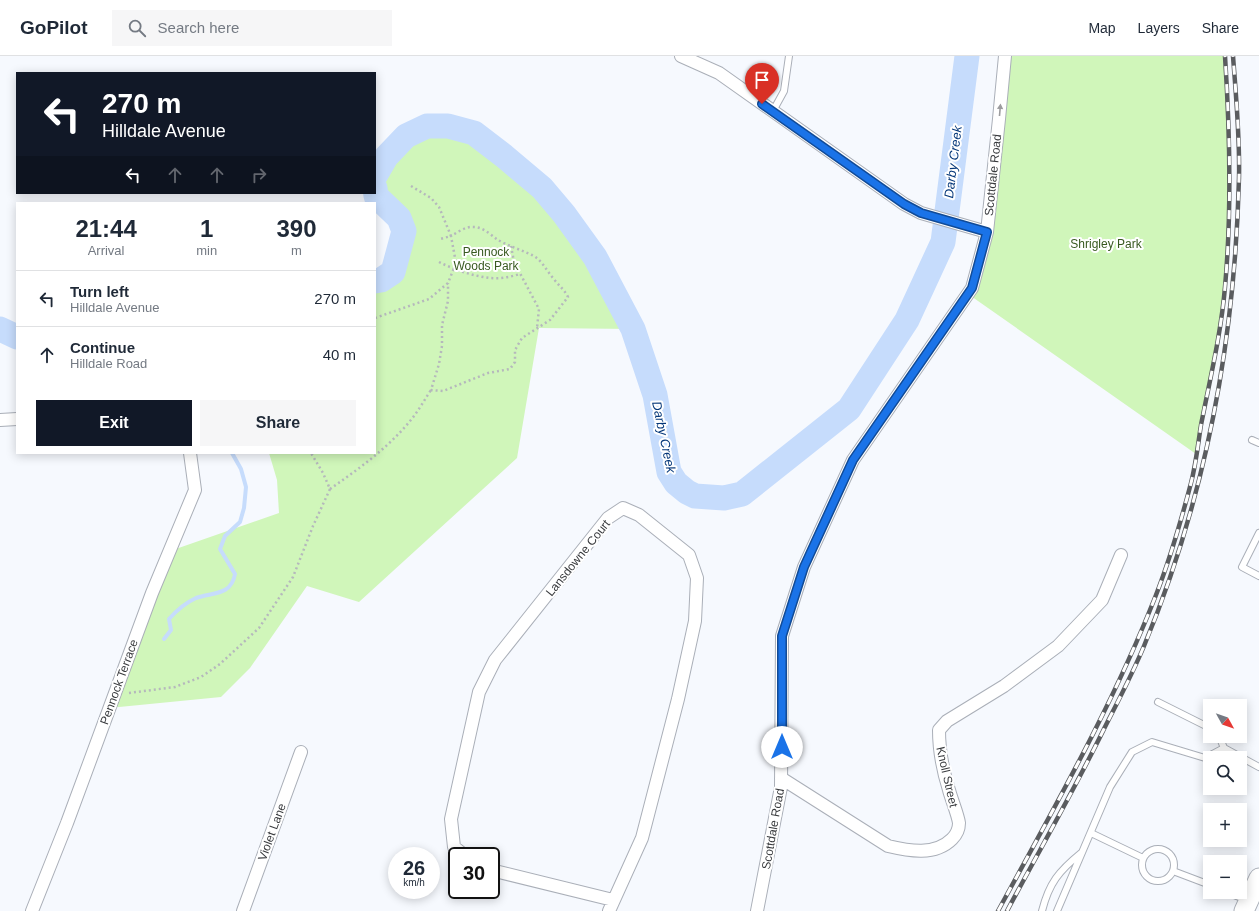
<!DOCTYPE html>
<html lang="en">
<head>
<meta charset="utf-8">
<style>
  :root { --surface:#fff; --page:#f6f6f7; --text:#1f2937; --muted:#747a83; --line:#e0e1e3; --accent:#111827 }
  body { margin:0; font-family:Arial,sans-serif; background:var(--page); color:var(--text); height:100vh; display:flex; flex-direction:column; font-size:15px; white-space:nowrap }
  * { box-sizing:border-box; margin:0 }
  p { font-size:13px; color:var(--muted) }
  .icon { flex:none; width:22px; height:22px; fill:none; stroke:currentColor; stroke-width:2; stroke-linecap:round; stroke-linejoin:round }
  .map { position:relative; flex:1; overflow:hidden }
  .panel { position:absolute; left:16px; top:146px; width:360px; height:252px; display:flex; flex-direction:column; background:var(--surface); border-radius:0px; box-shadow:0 2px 10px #0003 }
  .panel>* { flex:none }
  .banner { position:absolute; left:16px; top:16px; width:360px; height:122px; border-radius:0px; box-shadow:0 2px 10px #0003; background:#111827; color:#fff; overflow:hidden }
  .needle { width:26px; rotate:130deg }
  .buttons { position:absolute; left:1203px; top:643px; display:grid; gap:8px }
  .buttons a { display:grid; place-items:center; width:44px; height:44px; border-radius:0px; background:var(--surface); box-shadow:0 2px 10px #0003; font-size:20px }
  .speed { position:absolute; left:388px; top:791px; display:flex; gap:8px; font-size:20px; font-weight:700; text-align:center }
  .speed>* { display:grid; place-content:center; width:52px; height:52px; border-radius:50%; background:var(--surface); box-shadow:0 2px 10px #0003; line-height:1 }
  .speed small { font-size:10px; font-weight:400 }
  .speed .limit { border:2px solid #111; border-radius:6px; background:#fff; color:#111 }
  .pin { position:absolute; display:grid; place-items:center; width:34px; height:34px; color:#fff; margin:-41px -17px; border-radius:50% 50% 50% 0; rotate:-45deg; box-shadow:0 0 4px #0007 }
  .pin .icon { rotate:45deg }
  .me { position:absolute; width:44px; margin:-22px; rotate:0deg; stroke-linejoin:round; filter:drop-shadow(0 0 3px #0008) }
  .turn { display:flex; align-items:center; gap:14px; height:84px; padding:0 20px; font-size:18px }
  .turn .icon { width:52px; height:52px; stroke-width:2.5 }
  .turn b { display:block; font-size:28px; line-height:34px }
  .lanes { display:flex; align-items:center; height:38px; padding:0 20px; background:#0003; justify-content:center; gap:20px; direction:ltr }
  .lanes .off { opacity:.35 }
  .eta { display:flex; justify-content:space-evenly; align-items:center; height:68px; text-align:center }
  .eta b { font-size:24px; font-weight:700; line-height:28px }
  .button { display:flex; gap:8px; margin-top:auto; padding:8px 20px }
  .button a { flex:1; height:46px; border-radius:0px; background:var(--accent); color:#fff; font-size:16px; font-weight:700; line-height:46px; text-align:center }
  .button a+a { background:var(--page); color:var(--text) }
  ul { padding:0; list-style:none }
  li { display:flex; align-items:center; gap:12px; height:56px; padding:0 20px; border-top:1px solid var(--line) }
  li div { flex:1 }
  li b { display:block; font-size:15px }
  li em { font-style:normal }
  header { display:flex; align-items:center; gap:24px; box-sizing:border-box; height:56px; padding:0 20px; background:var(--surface); border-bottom:1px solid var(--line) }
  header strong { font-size:19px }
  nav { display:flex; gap:22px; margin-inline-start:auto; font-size:14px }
  .search { width:280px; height:36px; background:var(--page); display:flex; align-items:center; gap:10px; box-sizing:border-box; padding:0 14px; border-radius:0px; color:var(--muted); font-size:15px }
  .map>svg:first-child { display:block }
</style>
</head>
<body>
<header>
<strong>GoPilot</strong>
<div class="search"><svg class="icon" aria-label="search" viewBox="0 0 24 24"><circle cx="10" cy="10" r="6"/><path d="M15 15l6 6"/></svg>Search here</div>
<nav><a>Map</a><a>Layers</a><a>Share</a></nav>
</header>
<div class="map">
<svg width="1259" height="855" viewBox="0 0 1259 855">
  <rect width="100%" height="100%" fill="#f6f9fe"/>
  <!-- green -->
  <path fill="#d0f6ba" d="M1005,0H1225C1230,77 1232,154 1225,231C1220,287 1206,343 1196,398L968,238L987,176Z
    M427,70H448L474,77L504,100L542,132L564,158L595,201L633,273L539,272L517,402L359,546L307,530L250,612L221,641L109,652L170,495L279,457L277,424L269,397H375V225L381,224L393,216L404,175L399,162L376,140L375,120L386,101L406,80Z"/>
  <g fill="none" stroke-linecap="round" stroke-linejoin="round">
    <!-- stream -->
    <path stroke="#c6dcfc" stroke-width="4" d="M164,583L171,574L169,563C177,554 185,547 196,542C213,536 231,540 235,518L220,493L225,480L240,466L244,452L246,431L241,413L232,397"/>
    <!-- river -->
    <path stroke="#c6dcfc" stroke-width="25" d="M375,120L386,101L406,80L427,70H448L474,77L504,100L542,132L564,158L595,201L633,273L655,339L669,416L676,427L687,436L695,440L724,442L742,438L849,353L907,264L943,186L967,0
      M375,132L376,140L399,162L404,175L393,216L381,224L375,225
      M0,273L17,281"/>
    <!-- service casing -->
    <g stroke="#aaafb8" stroke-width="8">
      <path id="service" d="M773,55L784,35L789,0
        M1252,384L1259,387
        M1259,477L1242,511L1259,520
        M1158,646L1210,672
        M1219,680L1224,692
        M1091,777L1143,802
        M1142 809a16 16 0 1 1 32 0a16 16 0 1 1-32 0Z
        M1173,815L1210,829
        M1226,836L1247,844
        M1042,855C1049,827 1059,815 1081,797
        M1057,855L1110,731L1132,696L1152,686L1205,702L1224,692L1259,711"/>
    </g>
    <!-- minor casing -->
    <g stroke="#aaafb8" stroke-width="14">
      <path id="minor" d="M681,0L719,17L904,148L921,157L987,176
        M0,364L17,363
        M781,722L888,790C909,795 935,800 952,783C956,779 959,773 959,767C958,759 951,742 949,734C943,715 939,694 939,674L947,665L1004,630L1058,590L1102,544L1121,499
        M465,800L454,791L451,763L479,636L495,604L608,462L623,452L639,459L689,499L697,522L695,565L678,643L642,782L609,855
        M491,814L613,844
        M32,855L67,767L152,537L195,434L190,397
        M243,855L301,696
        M757,855L781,731L782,580L804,511L853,404L972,232L987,176L999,63L1005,0"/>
    </g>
    <!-- primary casing -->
    <g stroke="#aaafb8" stroke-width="21">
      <path id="primary" d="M1244,855L1259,822"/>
    </g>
    <!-- path -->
    <path stroke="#b5b8bc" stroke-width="2.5" stroke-dasharray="2 3" stroke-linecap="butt" d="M411,130L431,142L439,151L451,180L440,183
      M511,190L514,206L539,253L537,272
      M439,206C455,214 473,220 490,222C500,223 510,221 520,218
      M375,262L429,243L448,227L456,207L451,180C458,176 466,170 474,171C483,171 491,179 498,184C509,190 521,194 532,199C542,204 546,214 553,222C558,229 564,233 568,241L550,264L522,282L515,294V306L510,313L488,317L443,335L431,334L439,308L442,290V269L448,245V227
      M330,433C360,412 391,390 414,360C420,352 425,343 431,334
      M129,637L175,631L201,621L220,608L259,572L293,521L313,470L330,433L323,417L311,397"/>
    <!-- service -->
    <use href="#service" stroke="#fff" stroke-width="6"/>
    <!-- minor -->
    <use href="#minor" stroke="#fff" stroke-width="12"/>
    <!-- primary -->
    <use href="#primary" stroke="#fff" stroke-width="19"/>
    <!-- rail casing -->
    <g stroke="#5a5c5f" stroke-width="4.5">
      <path id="rail" d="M998,855C1054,752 1113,649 1156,539C1170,503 1181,465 1191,427C1196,408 1198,388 1201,369C1210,323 1221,278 1225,231C1232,154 1230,77 1225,0
        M1007,855C1039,795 1073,736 1103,675C1117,647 1132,619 1144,590C1206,441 1235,282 1239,122C1240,82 1236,40 1233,0"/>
    </g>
    <!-- rail -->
    <use href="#rail" stroke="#fff" stroke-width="3" stroke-dasharray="9" stroke-linecap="butt"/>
  </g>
  <!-- one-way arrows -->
  <defs><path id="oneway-solid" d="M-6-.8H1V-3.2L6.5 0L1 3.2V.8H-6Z"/></defs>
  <use fill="#9c9c9e" href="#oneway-solid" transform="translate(1000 54) rotate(-85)"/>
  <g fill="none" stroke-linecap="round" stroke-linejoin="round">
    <!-- route casing -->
    <g stroke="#114b97" stroke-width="10">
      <path id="route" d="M762,48L904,148L921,157L987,176L972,232L853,404L804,511L782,580V691"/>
    </g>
    <!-- route -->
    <use href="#route" stroke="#1a73e8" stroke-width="7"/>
  </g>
  <g text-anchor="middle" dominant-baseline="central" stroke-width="4" stroke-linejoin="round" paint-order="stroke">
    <!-- street labels -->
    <g font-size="12" fill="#383a3d" stroke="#fff">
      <text transform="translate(993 119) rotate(-84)">Scottdale Road</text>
      <text transform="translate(578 502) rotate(-51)">Lansdowne Court</text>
      <text transform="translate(119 626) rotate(-70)">Pennock Terrace</text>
      <text transform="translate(947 721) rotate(77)">Knoll Street</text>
      <text transform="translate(773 773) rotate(-80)">Scottdale Road</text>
      <text transform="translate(272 776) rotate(-70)">Violet Lane</text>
    </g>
    <!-- park labels -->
    <g font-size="12" fill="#385920" stroke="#fff">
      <text x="1106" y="188">Shrigley Park</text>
      <text x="486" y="196">Pennock<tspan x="486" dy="14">Woods Park</tspan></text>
    </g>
    <!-- water labels -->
    <g font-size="13" font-style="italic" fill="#053779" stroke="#fff">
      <text transform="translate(953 106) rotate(-83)">Darby Creek</text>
      <text transform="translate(664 381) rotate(78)">Darby Creek</text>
    </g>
  </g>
</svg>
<div class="buttons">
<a><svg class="needle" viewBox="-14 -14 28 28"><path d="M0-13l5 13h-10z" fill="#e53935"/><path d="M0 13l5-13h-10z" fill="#747a83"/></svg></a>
<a><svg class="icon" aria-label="search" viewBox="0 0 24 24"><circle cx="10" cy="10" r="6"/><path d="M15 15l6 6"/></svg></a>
<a>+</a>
<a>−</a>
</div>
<div class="speed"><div>26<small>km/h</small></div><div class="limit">30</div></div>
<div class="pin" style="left:762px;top:48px;background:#d93025"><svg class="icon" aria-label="arrive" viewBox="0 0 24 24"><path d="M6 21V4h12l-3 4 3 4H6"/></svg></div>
<svg class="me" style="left:782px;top:691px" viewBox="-20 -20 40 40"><circle r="19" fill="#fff"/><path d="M0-13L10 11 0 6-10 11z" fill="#1a73e8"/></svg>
<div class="banner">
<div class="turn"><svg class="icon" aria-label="left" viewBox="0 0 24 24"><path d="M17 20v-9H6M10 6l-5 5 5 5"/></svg><div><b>270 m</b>Hilldale Avenue</div></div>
<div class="lanes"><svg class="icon" aria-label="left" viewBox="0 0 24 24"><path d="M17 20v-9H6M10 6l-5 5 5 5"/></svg><svg class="icon off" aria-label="ahead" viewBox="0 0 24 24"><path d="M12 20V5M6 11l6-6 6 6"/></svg><svg class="icon off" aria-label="ahead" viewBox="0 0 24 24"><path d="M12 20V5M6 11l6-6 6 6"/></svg><svg class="icon off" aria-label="right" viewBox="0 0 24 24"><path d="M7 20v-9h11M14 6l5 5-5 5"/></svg></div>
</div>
<section class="panel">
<div class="eta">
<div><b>21:44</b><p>Arrival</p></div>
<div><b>1</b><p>min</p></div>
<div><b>390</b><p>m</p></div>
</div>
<ul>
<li><svg class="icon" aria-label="left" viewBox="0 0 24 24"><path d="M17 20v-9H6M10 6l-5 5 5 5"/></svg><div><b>Turn left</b><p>Hilldale Avenue</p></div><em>270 m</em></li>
<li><svg class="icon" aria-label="ahead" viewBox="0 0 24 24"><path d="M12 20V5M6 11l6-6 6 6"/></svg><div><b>Continue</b><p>Hilldale Road</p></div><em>40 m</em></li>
</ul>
<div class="button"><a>Exit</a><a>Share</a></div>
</section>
</div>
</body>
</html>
